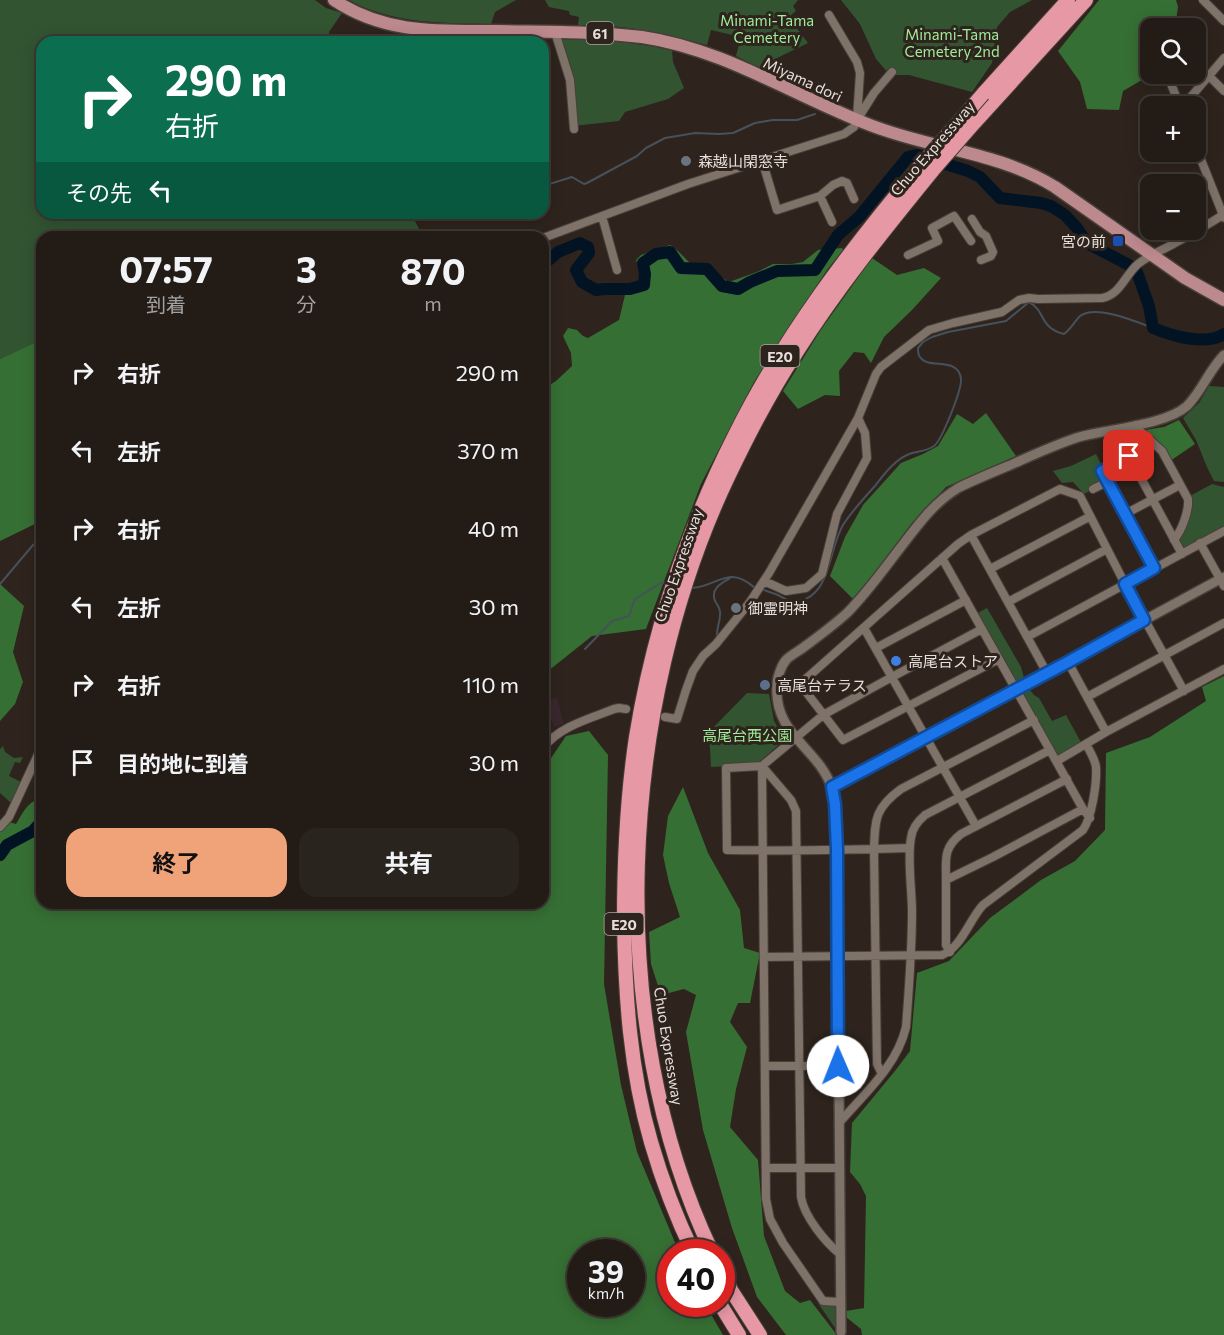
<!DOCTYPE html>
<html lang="ja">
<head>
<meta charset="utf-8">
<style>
  :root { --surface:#221b16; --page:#2a241f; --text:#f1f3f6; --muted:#a2a1a1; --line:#3f3935; --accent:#f0a279 }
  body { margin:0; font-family:Commissioner,"Noto Sans JP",sans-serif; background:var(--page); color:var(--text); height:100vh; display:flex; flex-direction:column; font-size:22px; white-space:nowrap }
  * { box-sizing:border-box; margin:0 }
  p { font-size:20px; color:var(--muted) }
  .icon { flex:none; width:33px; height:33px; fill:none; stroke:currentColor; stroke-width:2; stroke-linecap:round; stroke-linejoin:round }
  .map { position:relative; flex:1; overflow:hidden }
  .sheet { position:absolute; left:36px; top:231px; width:513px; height:678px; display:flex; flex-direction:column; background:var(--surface); border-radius:18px; box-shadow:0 3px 15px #0003,0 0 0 2px var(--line) }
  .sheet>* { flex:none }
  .guide { position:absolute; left:36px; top:36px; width:513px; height:183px; border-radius:18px; box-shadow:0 3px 15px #0003,0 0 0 2px var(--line); background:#0b6e4f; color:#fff; overflow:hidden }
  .buttons { position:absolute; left:1140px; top:18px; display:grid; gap:12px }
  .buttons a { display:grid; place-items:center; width:66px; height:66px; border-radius:12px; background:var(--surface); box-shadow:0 3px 15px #0003,0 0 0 2px var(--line); font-size:30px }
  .speed { position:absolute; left:567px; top:1239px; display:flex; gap:12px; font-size:30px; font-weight:700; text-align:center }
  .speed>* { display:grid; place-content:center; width:78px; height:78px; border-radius:50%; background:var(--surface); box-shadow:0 3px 15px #0003,0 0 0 2px var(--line); line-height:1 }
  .speed small { font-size:15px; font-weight:400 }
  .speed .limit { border:9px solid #d22; background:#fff; color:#111 }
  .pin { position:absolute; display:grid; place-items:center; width:51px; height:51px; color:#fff; margin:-26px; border-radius:12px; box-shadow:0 3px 9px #0006 }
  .me { position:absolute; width:66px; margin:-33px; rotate:359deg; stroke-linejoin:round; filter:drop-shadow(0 0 4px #0008) }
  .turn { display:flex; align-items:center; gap:21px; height:126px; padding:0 30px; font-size:27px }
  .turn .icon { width:78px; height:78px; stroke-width:2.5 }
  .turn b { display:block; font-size:42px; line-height:51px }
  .then { display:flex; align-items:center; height:57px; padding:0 30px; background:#0003; gap:12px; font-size:22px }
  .eta { display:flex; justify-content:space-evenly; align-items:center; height:102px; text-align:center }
  .eta b { font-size:36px; font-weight:700; line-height:42px }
  .cta { display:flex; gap:12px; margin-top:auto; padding:12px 30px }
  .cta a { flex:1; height:69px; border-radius:18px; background:var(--accent); color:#111; font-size:24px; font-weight:700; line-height:69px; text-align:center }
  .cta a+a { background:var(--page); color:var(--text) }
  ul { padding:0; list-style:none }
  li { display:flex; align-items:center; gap:18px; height:78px; padding:0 30px }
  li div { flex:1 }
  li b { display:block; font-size:22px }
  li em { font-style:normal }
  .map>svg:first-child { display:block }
</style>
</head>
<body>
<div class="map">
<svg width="1224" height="1335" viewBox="0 0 1224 1335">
  <rect width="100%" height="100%" fill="#2e241d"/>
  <!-- medical -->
  <path fill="#3a272e" d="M550,698V700L557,698L564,724L554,727L551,718L543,720V700Z"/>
  <!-- green -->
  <path fill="#325431" d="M0,0H315L326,8L342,13L329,32L330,42H42V213H407L414,219L423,237H390L388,235L375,237H42V340L0,359Z
    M349,0H516L495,12L491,24C444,23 392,24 349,0Z
    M545,0H798L793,6L796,11L791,15L793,23L808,43L775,59L769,73L736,56L741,37L711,30L707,45C664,33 622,24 578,25L579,17L570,15L569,11L549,7Z
    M841,0H1032L1010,12L997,27L992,63L972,92L909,75H890L876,59L860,24Z
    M558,39C598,39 633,42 672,50L673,62L684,88L668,99L625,112L619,121L573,126L570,80Z
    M1209,386L1224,387V482L1214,481L1207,467L1196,440L1183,418L1199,403Z
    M1096,454L1104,470L1107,482L1084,494L1073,482L1062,483L1053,471L1071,466Z
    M1212,484L1224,487V528L1185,549L1181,547L1179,543L1193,503L1190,496Z
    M987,608L1021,667L1026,685L1034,695L1039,698L1052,721L1066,715L1083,746L1057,761L974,615Z
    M747,693L769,694L774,721L785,739L756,765L711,767L709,732Z
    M3,746L5,752L14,758L23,757L20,763L15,762L9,776L21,782L11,803L0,793V749Z
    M818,1303L834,1305L836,1308V1327L835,1328Z"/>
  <!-- forest -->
  <path fill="#366f34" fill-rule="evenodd" d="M1099,0H1176L1178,7L1175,28H1150V74H1152L1123,91L1119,110L1087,109L1080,82L1058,51Z
    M670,245L678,251L690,263L701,265L729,282L757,272L773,264H792L803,262L818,250L842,248L843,250L827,270L754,382L701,484L646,629L592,636L543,675V389L556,381L572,366L571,353L563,336L568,328L577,330L583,336L588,338L619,320L625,295L640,291L642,276L636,260L641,255Z
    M872,258L897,275L924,268L941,278L912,310L884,337L871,363L864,353L854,352L839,371L840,396L825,395L798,409L783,391L820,331Z
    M41,340L42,524H35L0,541V359Z
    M986,413L1016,456L946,487L912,523L854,600L830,576L845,537L863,505L901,463L923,454L938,446L957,414L973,424Z
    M1179,420L1195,444L1170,461L1165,450L1145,430L1164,427Z
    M0,584L24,606L13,652L23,682L15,704L0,721Z
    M1224,676V1335H862L861,1329L846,1317V1311L864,1308L866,1196L860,1184L850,1172L852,1123L895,1071L910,1051L917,973L949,961L990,918L1041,880L1075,861L1105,830L1106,753L1150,737L1206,701L1202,687Z
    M589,731L608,755L604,984L621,1085L637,1152L679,1252H670V1304H705L723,1335H0V832L9,822L16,824C23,813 28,800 42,799V903H543V770L566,736ZM580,1252H632V1304H580Z
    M683,787L708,853L740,910L744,948L760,953L750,1003H738L730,1022L747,1047L736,1089L730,1127L758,1160L764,1236L785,1291L800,1303L810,1300L837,1335H786L757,1297L732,1228L703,1130L686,1032L696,995L684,989L661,995L651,964L649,932L680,917L669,883L663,855L668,816Z"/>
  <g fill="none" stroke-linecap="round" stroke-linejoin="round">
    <!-- stream -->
    <path stroke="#47515b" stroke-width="2" d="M907,153L911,156
      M543,186L572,177L584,184L587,183L637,156L646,148L665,138L695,133L719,134L733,133L755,123L773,120H797L815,114
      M0,584L33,545L42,541
      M692,588C719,586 728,564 755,588
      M761,589C766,591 773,593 778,595C782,597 786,600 791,601C797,602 808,599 812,595C830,582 831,545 843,525C852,511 864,498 875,486C885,473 896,458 912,453C920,451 927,451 934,446C942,440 962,389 961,379C959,356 928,370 920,357C918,355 918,351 918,348L923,342L932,337L948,332L1006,321L1029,302C1046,311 1039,328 1064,334C1071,329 1074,322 1080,316C1096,304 1137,322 1153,328
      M717,638C716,629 720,623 720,615C721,609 718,606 715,601C710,588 722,583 732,577
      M585,649L612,621L629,616L635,599L659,584L670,580"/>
    <!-- river -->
    <path stroke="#021424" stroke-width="12" d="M543,265L558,252L580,243L588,247L589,253L576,270L582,282L596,290L604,289H630L644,285L645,274L643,263L656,254L670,252L681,268L707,269L722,286L738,289L750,282L777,271L815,270L838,235L859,217L908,157L917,155L968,171L980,177L1000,198L1041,203L1051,206L1065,215L1077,228L1087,243L1129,265L1137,272L1149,306L1153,328C1172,336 1206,346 1224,334
      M0,855L7,845L33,831L42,821"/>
    <!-- minor casing -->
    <g stroke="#483f3a" stroke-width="10">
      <path id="minor" d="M1203,0L1224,21
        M829,15L857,62L860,73L857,118
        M555,32L570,80L574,129
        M1167,74L1180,106
        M1209,76L1224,91
        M1183,106L1224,58
        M762,160L777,210L820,196L833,185L842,181L847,183L854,199
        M820,196L832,222
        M602,216L617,270
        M972,219L980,232L986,236L993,252L991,256L981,260
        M543,238L688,184L844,134L854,127L857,120L874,93L892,72
        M908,255L938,241L932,228L954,216L971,241
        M1136,425L1140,431L1162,451L1188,499C1189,511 1182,530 1174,540
        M1093,489L1107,482
        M1125,514L1180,485
        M1200,543L1224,586
        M942,558L1083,809L1090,818
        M1154,568L1102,471L1129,456L1182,554
        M990,569L1089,517
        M764,581L786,591L806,588L822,574L837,514L867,458L865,433L858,418
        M1008,602L1107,549
        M864,628L976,826
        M1027,637L1224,531
        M876,648L966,600
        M999,659L843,740L800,684L958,544L971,535L1060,489L1080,496L1125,584L1184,691
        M1068,662L1106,732
        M1087,697L1224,623
        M665,717L677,719L686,690L693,671L703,656L716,644L750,602L769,573L858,418L876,374L881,367L929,330L953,323L1002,312L1019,300L1029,298L1038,299L1102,298C1120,295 1125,275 1138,264C1149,255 1163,250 1175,243C1191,235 1207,225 1223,215L1196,147
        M543,748C560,726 589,719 614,709L619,708L626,709
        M1057,761L1106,732L1224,669
        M832,787L1047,673L971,535
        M0,827L9,817L42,746
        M946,880C946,859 943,848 961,834L1067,779
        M950,952L946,945V880L993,857L1083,809
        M764,957L942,955C962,947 969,920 983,905L1083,830C1092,817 1097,783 1096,767C1095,759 1090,752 1086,744
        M765,1066H838
        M882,1074L877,1064L874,849C875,819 875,808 901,789L1034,720
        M839,1123C864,1094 897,1066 906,1027C909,989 912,950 912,912C912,890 907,858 911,838C912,828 918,821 925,815L1050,750
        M766,1168H839
        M840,1254C825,1242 804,1216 801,1197L796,811L791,800L762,766L726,768L727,850C788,851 849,850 910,848
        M840,1302L823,1301L783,1243L770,1219L766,1199L762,766L823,715L892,677L982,629"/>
    </g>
    <!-- tertiary casing -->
    <g stroke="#483f3a" stroke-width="12">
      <path id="tertiary" d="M1224,215V217
        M1047,673L1224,577
        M841,1332L837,849C836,829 838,805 831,786C818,748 773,734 777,685C777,678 781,666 786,660C791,655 799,651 804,647C819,636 834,625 847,613C868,592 886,566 904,543C920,522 935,502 958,488C974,480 991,473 1008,466C1031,456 1054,445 1079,437C1108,429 1166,425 1187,406C1202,391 1209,370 1224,355"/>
    </g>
    <!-- primary casing -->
    <g stroke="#483f3a" stroke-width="15">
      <path id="primary" d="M334,0C385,34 438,31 496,31C545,32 594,31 642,37C724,49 794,96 870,125C931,149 999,152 1055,187L1185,278L1224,300"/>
    </g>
    <!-- motorway casing -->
    <g stroke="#483f3a" stroke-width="16">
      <path id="motorway" d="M983,94L1068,0
        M975,122L1086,0
        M693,1252C676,1217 662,1180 651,1142C630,1070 625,994 624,920C624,859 627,797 636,737C653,632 687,530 735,435C784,336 852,247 923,163
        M712,1252C602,1021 619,706 728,477C748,435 770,392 796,353C837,288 885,229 933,170
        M722,1271L731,1290L760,1335
        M720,1304L739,1335"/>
    </g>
    <!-- minor -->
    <use href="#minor" stroke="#7e7269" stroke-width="8"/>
    <!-- tertiary -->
    <use href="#tertiary" stroke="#7e7269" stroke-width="9"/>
    <!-- primary -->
    <use href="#primary" stroke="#bc898d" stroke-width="12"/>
    <!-- motorway -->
    <use href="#motorway" stroke="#e698a5" stroke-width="14"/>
    <!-- motorway-bridge casing -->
    <g stroke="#483f3a" stroke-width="16" stroke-linecap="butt">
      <path id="motorway-bridge" d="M923,163L983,94
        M933,170L975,122"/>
    </g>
    <!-- motorway-bridge -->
    <use href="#motorway-bridge" stroke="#e698a5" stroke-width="14"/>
  </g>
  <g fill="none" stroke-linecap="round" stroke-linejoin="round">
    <!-- route casing -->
    <g stroke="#114b97" stroke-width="15">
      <path id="route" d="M838,1066L837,849L835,804L832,787L1068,662L1144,620L1125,584L1154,568L1102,471L1129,456"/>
    </g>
    <!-- route -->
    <use href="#route" stroke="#1a73e8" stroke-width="10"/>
  </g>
  <!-- markers -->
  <g fill="#6b7280" stroke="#2e241d" stroke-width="2">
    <circle cx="686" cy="161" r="6"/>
    <circle cx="736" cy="608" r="6"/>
  </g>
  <rect fill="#1a4fb4" stroke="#2e241d" stroke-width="2" x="1112" y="235" width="12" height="12" rx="3"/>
  <circle fill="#3f7fe0" stroke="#2e241d" stroke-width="2" cx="896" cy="661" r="6"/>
  <circle fill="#5c6f8a" stroke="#2e241d" stroke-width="2" cx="765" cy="685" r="6"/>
  <g text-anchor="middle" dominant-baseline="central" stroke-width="6" stroke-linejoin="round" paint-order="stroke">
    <!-- shield labels -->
    <g fill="#2e241d" stroke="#b0a7a2" stroke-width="1.5">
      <rect x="586.5" y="22" width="27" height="22" rx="4.5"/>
      <rect x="760.5" y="345" width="39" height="22" rx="4.5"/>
      <rect x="604.5" y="913" width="39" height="22" rx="4.5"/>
    </g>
    <g font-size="14" font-weight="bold" fill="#e7dfdb">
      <text x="600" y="33">61</text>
      <text x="780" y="356">E20</text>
      <text x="624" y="924">E20</text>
    </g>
    <!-- park labels -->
    <g font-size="15" fill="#9fee9a" stroke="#2e241d">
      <text x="767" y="20">Minami-Tama<tspan x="767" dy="17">Cemetery</tspan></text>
      <text x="952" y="34">Minami-Tama<tspan x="952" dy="17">Cemetery 2nd</tspan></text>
      <text x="747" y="735">高尾台西公園</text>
    </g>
    <!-- street labels -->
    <g font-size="15" fill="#e7dfdb" stroke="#2e241d">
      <text transform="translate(803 79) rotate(25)">Miyama dori</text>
      <text transform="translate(932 148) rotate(-49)">Chuo Expressway</text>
      <text transform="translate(678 565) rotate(-71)">Chuo Expressway</text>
      <text transform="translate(669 1046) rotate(81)">Chuo Expressway</text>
    </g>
    <!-- poi labels -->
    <g font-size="15" fill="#e7dfdb" stroke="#2e241d" text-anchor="start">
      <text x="698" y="161">森越山閑窓寺</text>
      <text x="1106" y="241" text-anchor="end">宮の前</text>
      <text x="748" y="608">御霊明神</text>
      <text x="908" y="661">高尾台ストア</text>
      <text x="777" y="685">高尾台テラス</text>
    </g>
  </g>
</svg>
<div class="buttons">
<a><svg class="icon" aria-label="search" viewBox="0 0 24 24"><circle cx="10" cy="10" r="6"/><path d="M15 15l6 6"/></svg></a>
<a>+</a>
<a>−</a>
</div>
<div class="speed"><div>39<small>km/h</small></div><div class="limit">40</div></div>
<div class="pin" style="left:1129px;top:456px;background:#d93025"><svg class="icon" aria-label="arrive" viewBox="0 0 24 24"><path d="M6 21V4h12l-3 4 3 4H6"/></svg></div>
<svg class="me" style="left:838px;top:1066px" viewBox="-20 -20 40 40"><circle r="19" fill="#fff"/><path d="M0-13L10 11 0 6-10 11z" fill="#1a73e8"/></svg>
<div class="guide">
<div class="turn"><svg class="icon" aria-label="right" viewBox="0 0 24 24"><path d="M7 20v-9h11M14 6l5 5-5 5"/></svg><div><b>290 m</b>右折</div></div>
<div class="then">その先<svg class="icon" aria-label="left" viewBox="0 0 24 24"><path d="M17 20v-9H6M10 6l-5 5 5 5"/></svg></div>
</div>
<section class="sheet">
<div class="eta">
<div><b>07:57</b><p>到着</p></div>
<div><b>3</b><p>分</p></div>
<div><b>870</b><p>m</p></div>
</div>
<ul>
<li><svg class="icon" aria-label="right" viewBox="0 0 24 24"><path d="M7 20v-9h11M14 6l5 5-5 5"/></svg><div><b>右折</b></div><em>290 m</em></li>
<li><svg class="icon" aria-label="left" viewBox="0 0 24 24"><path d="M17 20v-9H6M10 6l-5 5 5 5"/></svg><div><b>左折</b></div><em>370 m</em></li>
<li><svg class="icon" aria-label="right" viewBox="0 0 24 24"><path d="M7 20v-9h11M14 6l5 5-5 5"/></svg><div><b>右折</b></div><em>40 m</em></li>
<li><svg class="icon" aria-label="left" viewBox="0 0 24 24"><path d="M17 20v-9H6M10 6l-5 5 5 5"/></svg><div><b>左折</b></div><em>30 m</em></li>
<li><svg class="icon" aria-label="right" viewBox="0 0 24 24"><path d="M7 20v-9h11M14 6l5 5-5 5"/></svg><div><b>右折</b></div><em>110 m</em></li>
<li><svg class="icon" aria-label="arrive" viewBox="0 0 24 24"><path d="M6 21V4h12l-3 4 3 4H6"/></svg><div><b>目的地に到着</b></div><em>30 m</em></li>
</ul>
<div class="cta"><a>終了</a><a>共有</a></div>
</section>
</div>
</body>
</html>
